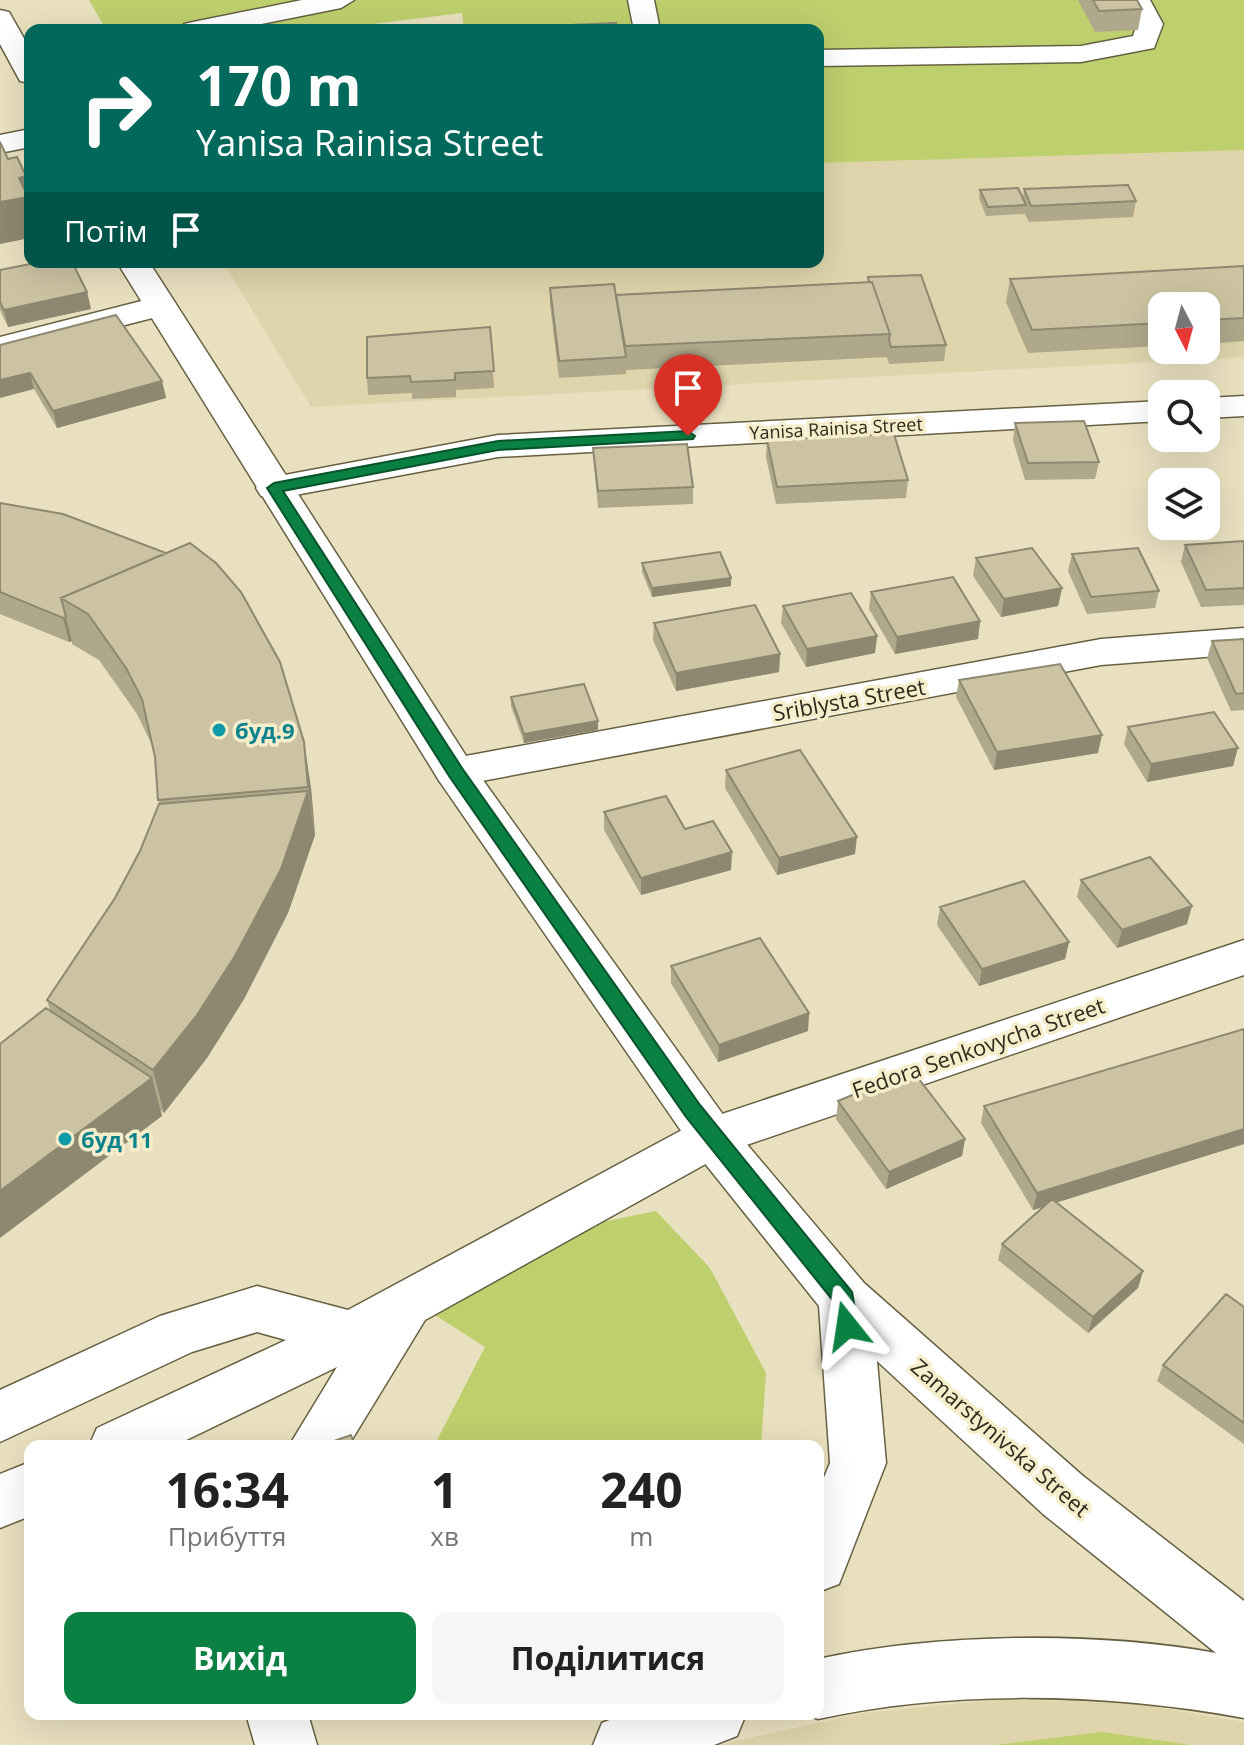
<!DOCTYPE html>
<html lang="uk">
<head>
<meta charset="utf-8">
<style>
  :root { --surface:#fff; --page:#f6f6f6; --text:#222; --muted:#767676; --accent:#0b8043 }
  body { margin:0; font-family:"Open Sans",sans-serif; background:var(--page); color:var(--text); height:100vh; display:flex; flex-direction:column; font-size:30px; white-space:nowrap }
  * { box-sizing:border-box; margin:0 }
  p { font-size:26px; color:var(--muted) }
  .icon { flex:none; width:44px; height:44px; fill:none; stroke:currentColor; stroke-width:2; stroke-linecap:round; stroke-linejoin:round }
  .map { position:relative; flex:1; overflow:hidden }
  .details { position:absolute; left:24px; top:1440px; width:800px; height:280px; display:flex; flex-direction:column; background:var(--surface); border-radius:16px; box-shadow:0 8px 32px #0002 }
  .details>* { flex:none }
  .banner { position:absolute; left:24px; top:24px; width:800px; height:244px; border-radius:16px; box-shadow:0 8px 32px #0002; background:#00695c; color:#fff; overflow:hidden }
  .needle { width:52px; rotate:174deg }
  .controls { position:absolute; left:1148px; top:292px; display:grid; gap:16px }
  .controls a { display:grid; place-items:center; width:72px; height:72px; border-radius:16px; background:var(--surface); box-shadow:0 8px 32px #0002; font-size:40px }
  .pin { position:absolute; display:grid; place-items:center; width:68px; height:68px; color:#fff; margin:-82px -34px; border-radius:50% 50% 50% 0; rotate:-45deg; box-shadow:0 0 8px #0007 }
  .pin .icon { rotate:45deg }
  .me { position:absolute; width:88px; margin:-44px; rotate:345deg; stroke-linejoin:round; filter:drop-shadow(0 0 6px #0008) }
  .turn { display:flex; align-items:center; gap:28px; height:168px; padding:0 40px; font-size:36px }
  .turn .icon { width:104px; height:104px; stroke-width:2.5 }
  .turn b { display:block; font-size:56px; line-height:68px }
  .then { display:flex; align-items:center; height:76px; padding:0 40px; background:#0003; gap:16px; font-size:30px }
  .eta { display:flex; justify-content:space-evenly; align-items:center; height:136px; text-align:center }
  .eta b { font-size:48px; font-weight:700; line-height:56px }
  .primary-button { display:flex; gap:16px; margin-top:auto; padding:16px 40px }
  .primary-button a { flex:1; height:92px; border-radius:16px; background:var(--accent); color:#fff; font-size:32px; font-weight:700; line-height:92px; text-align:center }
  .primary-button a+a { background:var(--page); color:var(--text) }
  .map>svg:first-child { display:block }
</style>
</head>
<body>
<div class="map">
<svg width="1244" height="1745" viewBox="0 0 1244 1745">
  <rect width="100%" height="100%" fill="#e9e0bf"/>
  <!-- built -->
  <path fill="#dfd4ab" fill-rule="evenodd" d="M1244,150V357L311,407L223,262H818V163ZM1162,306H1206V350H1162Z
    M994,1700L1125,1702L1244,1722V1745H717L863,1713Z"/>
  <!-- green -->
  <path fill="#becf6e" d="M89,0H1244V150L818,163V30H464L462,13L325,30H106Z
    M656,1211L710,1268L766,1373L761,1446H434L485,1347L432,1313L568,1229Z
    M1102,1732L1191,1745H996Z"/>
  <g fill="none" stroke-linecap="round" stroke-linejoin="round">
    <!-- minor casing -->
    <g stroke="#686042" stroke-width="3">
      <path id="minor" d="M302,0H354L341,8L232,30H180L184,24L193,22Z
        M628,0H654L660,30H634Z
        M1124,0H1150L1163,24L1154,48L1081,62L818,66V50L1081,46L1133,36L1137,24Z
        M30,129V147L0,153V135Z
        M161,296L172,299L177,306L172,313L0,357V337Z
        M1244,396V416L1206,418V398Z
        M1162,401V421L498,457L274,499L261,496L256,488L261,480L274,477L498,435Z
        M1244,628V654L1101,665L455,786L440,782L434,772L440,762L455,758L1101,639Z
        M1244,940V975L729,1151L425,1320L348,1446H289L337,1367L174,1446H89L97,1428L286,1340L257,1332L192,1352L0,1442V1390L160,1316L257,1286L348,1310L695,1123Z
        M30,1462V1516L0,1528V1474Z
        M246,1714H308L317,1745H255Z"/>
    </g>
    <!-- major casing -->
    <g stroke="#686042" stroke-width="3">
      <path id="major" d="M0,10L9,12L30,49V83L20,81L0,44Z
        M117,262H149L470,762L729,1123L864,1283L1083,1476L1244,1601V1718C1109,1693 952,1689 818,1719L805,1714H818V1659C937,1633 1096,1631 1216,1653L1043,1514L877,1361L886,1463L839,1584L818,1592V1492L830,1463L819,1306L695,1151L440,782Z
        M624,1714H746L737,1736L714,1745H593L602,1723Z"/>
    </g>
    <!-- minor -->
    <use href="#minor" fill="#fff" fill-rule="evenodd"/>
    <!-- major -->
    <use href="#major" fill="#fff" fill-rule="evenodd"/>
  </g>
  <!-- wall -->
  <path fill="#afa88b" d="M1078,0H1137L1142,9L1138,30L1095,32Z
    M1024,189L1136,201L1133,217L1029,222L1025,214L986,216L979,198L980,190L1023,197Z
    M1244,266V341L1206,344V306H1162V346L1028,353L1006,302L1010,279Z
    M0,270L87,292L91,309L8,327L0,310Z
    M868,277L946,345L944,361L889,364L887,357L626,370V374L559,378L550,304V288L616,301L867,282Z
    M490,327L494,388L456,390V397L412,399V393L368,395L367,378Z
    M0,345L162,381L166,398L57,428L34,389Z
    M1015,423L1099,462L1095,479L1025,480L1013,440Z
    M767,440L908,480L906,498L776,504L766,457Z
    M593,448L693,487V504L598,508L594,465Z
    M0,503L304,742L311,788L315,835L288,913L244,999L207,1058L164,1113L160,1110L162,1116L50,1011L47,1000L115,898L140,851L159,804L155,757L152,745L137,714L99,660L72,644V641L69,642L0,614Z
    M1244,541V605L1201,607L1181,562L1185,545Z
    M1072,554L1159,591L1155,608L1087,614L1068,571Z
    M976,558L1062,588L1058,606L1001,617L973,576Z
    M642,563L731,578V586L652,597L642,572Z
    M871,592L980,621L978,639L895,654L869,609Z
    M783,606L877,636L875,653L806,667L781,623Z
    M654,623L780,654L779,672L676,691L653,640Z
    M1244,639V710L1231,711L1207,658L1212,641Z
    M959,680L1098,753L994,770L956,697Z
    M511,697L598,730L524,743L511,706Z
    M1128,727L1233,766L1147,782L1124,744Z
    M726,770L855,854L777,875L725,788Z
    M604,812L685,829L731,870L641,895L604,830Z
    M1081,880L1187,924L1117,948L1077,897Z
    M940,907L1069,942L1065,959L979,986L937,925Z
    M671,966L809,1013L808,1031L718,1062L671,983Z
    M1244,1029V1144L1056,1202L1143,1271L1138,1288L1088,1333L998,1260L1002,1244L1045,1206L1033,1210L981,1123L984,1106Z
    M838,1101L965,1139L962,1156L886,1189L836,1119Z
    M1244,1307V1444L1157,1381L1163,1365Z"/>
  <!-- shaded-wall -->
  <path fill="#8f8871" d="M26,176L30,194V238L0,244V202L19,178Z
    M87,292L91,309L8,327L4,310Z
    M30,373L34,389L0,398V380Z
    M162,381L166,398L57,428L53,411Z
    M731,578V586L652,597V588Z
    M1062,588L1058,606L1001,617L1004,599Z
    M66,617L72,641L69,642L63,618Z
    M980,621L978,639L895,654L897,637Z
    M877,636L875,653L806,667L807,649Z
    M780,654L779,672L676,691V673Z
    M598,721V730L524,743V734Z
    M1102,735L1098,753L994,770L997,752Z
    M304,742L311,788L315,833L308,787Z
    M1238,748L1233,766L1147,782L1151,764Z
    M308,791L315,835L288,913L244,999L207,1058L164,1113L153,1070Z
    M857,837L855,854L777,875L779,858Z
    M732,852L731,870L641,895V878Z
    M1192,906L1187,924L1117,948L1122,930Z
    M1069,942L1065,959L979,986L982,969Z
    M809,1013L808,1031L718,1062L719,1045Z
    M152,1078L162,1116L0,1238V1191Z
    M1244,1129V1144L1033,1210L1037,1193Z
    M965,1139L962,1156L886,1189L889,1172Z
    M1143,1271L1138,1288L1088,1333L1093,1317Z"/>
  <!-- building -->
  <path fill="#ccc3a2" stroke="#8f8871" stroke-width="2" d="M1093,0H1137L1142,9L1099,11Z
    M616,23L618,30H549L548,26Z
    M0,142L8,159L17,157L26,176L19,178L28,197L0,202Z
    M1128,185L1136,201L1031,206L1024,189Z
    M1018,188L1026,205L988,207L980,190Z
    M40,262H72L87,292L4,310L0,302V270Z
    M1244,266V318L1206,320V306H1162V323L1032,330L1010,279Z
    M921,275L946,345L891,347L889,340L890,334L872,282H869L868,277Z
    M872,282L890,334L625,346L616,295Z
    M614,284L626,357L559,361L550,288Z
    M116,315L162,381L53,411L30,373L0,380V345Z
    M490,327L494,371L455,373V380L411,382L410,376L367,378V337Z
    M1084,421L1099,462L1028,463L1015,423Z
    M894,434L908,480L777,487L767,440Z
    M687,444L693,487L598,491L593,448Z
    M0,503L63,514L166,553L61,598L66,617L63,618L0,592Z
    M1244,541V588L1206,590L1185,545Z
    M190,543L216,563L241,592L280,662L304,742L308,787L158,800L155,757L142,699L126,668L88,614L61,598Z
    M1032,548L1062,588L1004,599L976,558Z
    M1138,548L1159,591L1091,597L1072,554Z
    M720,552L731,578L652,588L642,563Z
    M953,577L980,621L897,637L871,592Z
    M851,593L877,636L807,649L783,606Z
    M755,605L780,654L676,673L654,623Z
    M1244,639V693L1236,694L1212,641Z
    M1060,664L1102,735L997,752L959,680Z
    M584,684L598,721L524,734L511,697Z
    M1214,712L1238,748L1151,764L1128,727Z
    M800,750L857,837L779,858L726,770Z
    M308,791L281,869L235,956L197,1015L153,1070L47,1000L115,898L140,851L159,804Z
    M666,796L685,829L713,821L732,852L641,878L604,812Z
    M1150,857L1192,906L1122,930L1081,880Z
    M1024,881L1069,942L982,969L940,907Z
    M760,938L809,1013L719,1045L671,966Z
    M46,1008L152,1078L0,1191V1044Z
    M1244,1029V1129L1037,1193L984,1106Z
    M912,1070L965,1139L889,1172L838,1101Z
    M1052,1199L1143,1271L1093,1317L1002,1244Z
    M1226,1294L1244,1307V1423L1163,1365Z
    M351,1435L355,1446H320Z"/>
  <!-- route -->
  <path fill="#0b8043" stroke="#07532c" stroke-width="2" d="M688,431L695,436L693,439L498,450L283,491L462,768L700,1105L852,1292L858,1326L854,1333L847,1336L839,1333L834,1302L686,1117L449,776L267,488L274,483L498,441Z"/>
  <!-- markers -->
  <g fill="#0f9aa8" stroke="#f6edcb" stroke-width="3">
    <circle cx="219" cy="730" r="8"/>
    <circle cx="65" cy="1139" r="8"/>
  </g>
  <g text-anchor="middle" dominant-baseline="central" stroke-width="7" stroke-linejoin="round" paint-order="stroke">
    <!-- far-street labels -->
    <g font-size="18" fill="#2e2b1e" stroke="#f6edcb">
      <text transform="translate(836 428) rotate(-3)">Yanisa Rainisa Street</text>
    </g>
    <!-- street labels -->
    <g font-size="22" fill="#2e2b1e" stroke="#f6edcb">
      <text transform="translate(849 699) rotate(-10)">Sriblysta Street</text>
      <text transform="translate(978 1047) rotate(-19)">Fedora Senkovycha Street</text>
      <text transform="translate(1001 1437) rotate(41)">Zamarstynivska Street</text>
    </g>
    <!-- culture labels -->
    <g font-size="22" font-weight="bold" fill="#0d838f" stroke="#f6edcb" text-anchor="start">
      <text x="235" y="730">буд.9</text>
      <text x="81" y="1139">буд 11</text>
    </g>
  </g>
</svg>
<div class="controls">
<a><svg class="needle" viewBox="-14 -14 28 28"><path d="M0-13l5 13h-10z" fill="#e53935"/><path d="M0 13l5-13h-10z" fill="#767676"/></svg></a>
<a><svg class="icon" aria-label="search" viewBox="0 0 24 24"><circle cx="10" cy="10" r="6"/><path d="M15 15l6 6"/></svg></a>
<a><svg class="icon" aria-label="layers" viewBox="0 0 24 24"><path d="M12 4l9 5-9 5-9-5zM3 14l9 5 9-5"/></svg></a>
</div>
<div class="pin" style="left:688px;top:436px;background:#d93025"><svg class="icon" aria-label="arrive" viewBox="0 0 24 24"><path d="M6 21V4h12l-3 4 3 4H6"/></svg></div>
<svg class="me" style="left:847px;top:1326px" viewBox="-20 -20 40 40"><path d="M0-17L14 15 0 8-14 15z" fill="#0b8043" stroke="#fff" stroke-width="4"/></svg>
<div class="banner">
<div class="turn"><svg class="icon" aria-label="right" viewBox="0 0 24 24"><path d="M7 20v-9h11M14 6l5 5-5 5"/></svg><div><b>170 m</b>Yanisa Rainisa Street</div></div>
<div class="then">Потім<svg class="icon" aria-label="arrive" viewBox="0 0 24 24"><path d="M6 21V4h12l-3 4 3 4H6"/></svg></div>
</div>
<section class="details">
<div class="eta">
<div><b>16:34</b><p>Прибуття</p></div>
<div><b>1</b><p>хв</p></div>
<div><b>240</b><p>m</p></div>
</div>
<div class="primary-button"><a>Вихід</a><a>Поділитися</a></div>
</section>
</div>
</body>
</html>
